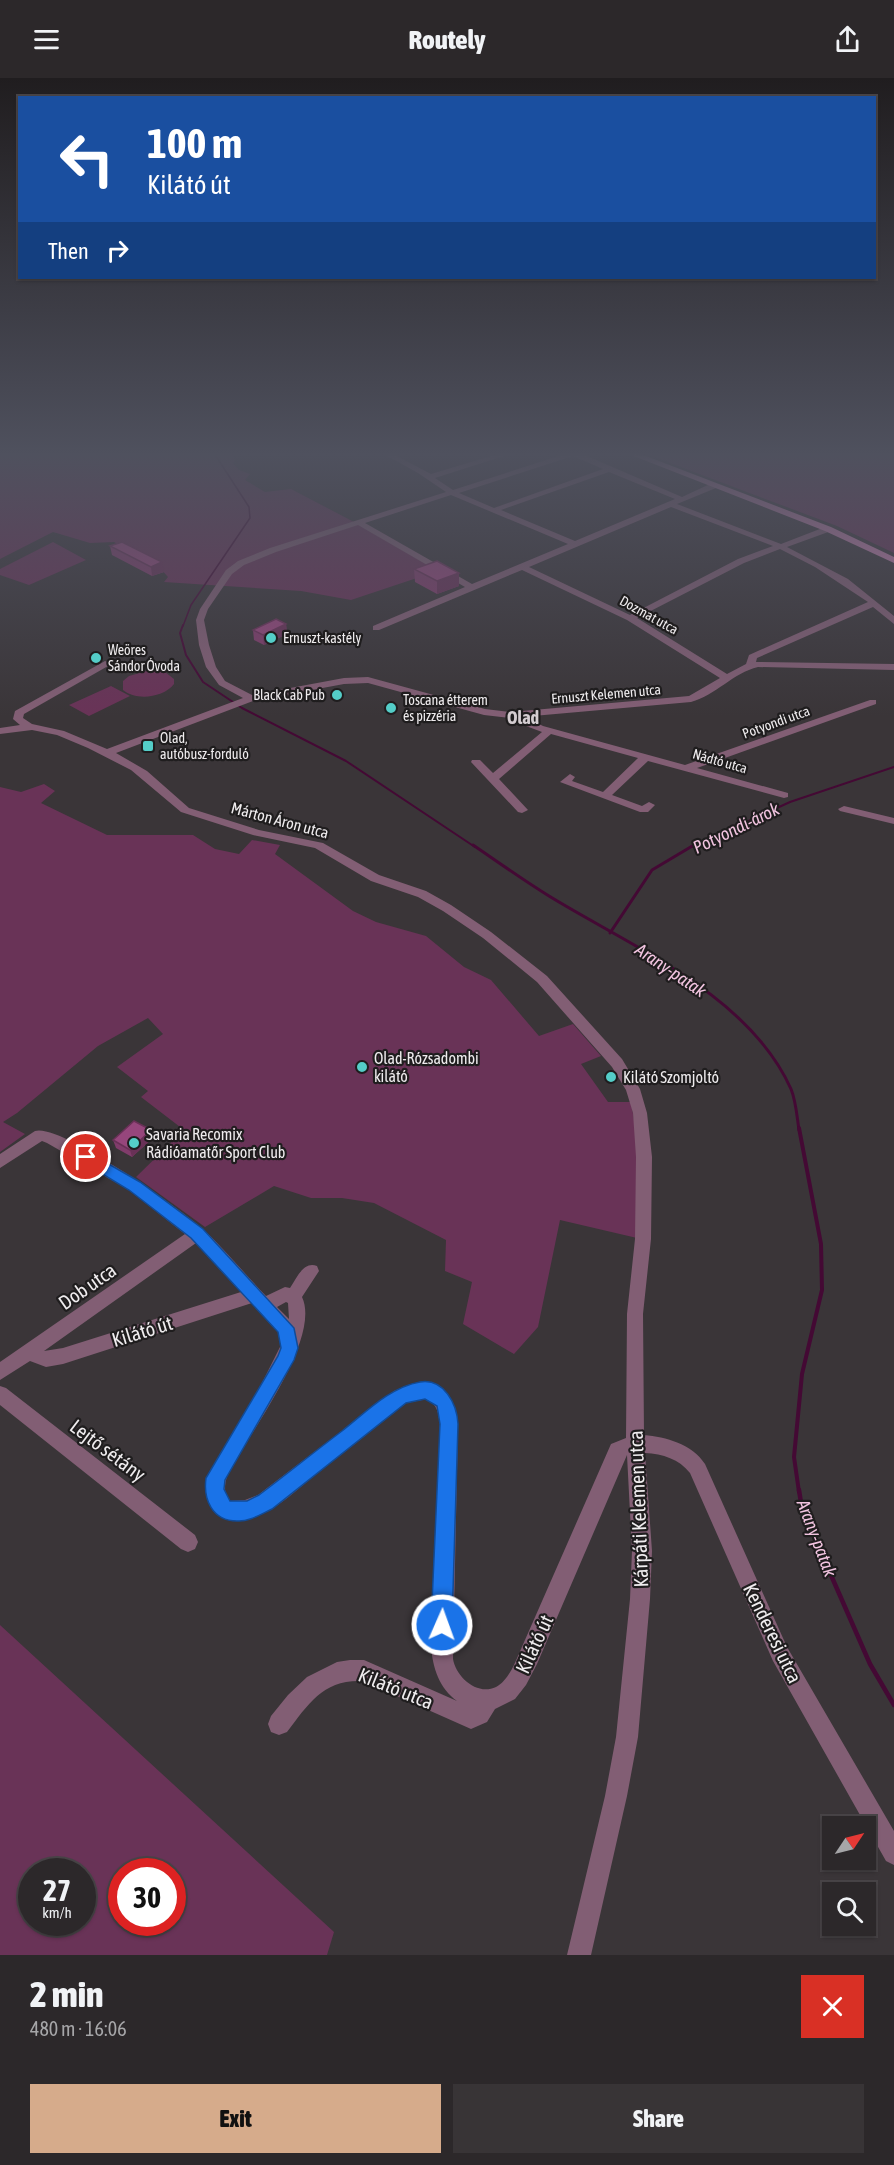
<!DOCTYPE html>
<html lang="en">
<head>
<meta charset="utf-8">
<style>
  :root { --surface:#2c282a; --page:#383436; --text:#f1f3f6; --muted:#a6a6a8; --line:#484447; --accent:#d6ab8b }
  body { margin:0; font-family:"Asap Condensed",sans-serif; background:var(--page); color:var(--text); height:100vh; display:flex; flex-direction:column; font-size:22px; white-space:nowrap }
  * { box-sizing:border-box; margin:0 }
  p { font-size:20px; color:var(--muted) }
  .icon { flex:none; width:33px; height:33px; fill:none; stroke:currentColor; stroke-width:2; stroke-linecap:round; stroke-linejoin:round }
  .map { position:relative; height:1877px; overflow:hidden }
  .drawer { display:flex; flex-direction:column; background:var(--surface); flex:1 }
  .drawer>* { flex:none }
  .banner { position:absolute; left:18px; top:18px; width:858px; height:183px; border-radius:0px; box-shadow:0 2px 4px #0004,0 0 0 2px var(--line); background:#1a4fa0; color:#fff; overflow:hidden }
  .needle { width:39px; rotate:55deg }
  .tools { position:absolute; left:822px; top:1738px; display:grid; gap:12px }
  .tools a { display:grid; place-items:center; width:54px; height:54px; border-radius:0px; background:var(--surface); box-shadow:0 2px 4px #0004,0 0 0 2px var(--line); font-size:30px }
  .speed { position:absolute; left:18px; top:1780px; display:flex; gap:12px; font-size:30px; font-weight:700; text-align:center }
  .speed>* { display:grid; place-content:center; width:78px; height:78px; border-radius:50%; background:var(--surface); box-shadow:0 2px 4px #0004,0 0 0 2px var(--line); line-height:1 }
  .speed small { font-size:15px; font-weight:400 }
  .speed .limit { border:9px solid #d22; background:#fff; color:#111 }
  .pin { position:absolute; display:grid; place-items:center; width:51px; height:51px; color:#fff; margin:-26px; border:3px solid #fff; border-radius:50%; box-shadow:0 2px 6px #0007 }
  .me { position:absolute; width:66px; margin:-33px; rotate:2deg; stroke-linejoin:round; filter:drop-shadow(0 0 4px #0008) }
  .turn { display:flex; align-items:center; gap:21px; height:126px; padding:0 30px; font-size:27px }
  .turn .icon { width:78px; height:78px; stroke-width:2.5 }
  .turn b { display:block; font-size:42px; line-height:51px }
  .then { display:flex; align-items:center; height:57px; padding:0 30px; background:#0003; gap:12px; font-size:22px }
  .round { display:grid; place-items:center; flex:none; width:63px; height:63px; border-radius:0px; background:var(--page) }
  .summary { display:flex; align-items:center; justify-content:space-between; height:102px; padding:0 30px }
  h1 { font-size:36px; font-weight:800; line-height:45px }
  .primary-button { display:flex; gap:12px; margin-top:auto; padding:12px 30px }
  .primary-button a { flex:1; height:69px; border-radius:0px; background:var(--accent); color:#111; font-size:24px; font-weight:800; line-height:69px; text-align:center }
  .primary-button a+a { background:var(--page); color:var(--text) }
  header { display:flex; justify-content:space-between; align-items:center; height:78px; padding:0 30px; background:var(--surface); font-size:27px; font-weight:800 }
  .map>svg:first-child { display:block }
</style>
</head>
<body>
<header><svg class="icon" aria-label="menu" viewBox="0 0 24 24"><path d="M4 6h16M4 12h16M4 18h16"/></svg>Routely<svg class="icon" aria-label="share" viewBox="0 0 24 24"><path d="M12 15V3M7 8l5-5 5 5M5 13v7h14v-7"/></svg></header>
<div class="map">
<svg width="894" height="1877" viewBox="0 0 894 1877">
  <rect width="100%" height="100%" fill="#3a3538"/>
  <!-- green -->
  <path fill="#693357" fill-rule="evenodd" d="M0,375H232L235,383L233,385L239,392L250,396L245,402L265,414L291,411L354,444L438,493L351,522L301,513L164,504L168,499L160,490L114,464L90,465L53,454L0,481Z
    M644,375H894V475L837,448Z
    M53,464L86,482L29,507L0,497V491Z
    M147,593L165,594L174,601V606C163,620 136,623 123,612V603L129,598Z
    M111,608L130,618L89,638L69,627Z
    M44,706L55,713L41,725L107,757H193L215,771L239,776L252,762L280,767L275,776L353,833L376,844L426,858L464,889L491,902L539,958L573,946L601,978L581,986L608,1024H631L640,1077L637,1160L560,1142L538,1249L514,1276L463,1246L472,1204L445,1193L446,1162L374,1125L342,1120H311L274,1108L205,1149L136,1099L184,1052L141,1019L148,1013L117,989L163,956L148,940L98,968L17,1035L3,1044L25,1056L0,1074V709L21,714Z
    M0,1547L334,1854L327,1877H0ZM32,1794H82V1845H32ZM122,1794H172V1845H122Z"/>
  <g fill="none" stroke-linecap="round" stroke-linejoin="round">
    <!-- stream-far4 -->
    <path stroke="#440934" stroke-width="1.5" d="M183,548L191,527L250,440L249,429L214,375"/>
    <!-- stream-far3 -->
    <path stroke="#440934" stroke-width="2" d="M183,547L180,555L186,577L203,604L242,630L346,683L475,769
      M692,769L790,724L894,689"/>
    <!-- stream-far2 -->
    <path stroke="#440934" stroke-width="3" d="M473,767C498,784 523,802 549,818C632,869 749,917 791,1011C796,1023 797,1039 799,1052
      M610,855L652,792L694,767"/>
    <!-- stream-far1 -->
    <path stroke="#440934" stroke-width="4" d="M799,1050L821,1166L822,1212L802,1296L794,1379L799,1414"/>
    <!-- stream -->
    <path stroke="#440934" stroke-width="4.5" d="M799,1412L802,1431L870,1586L894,1627"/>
    <!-- minor -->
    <path fill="#825e74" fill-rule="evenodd" d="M382,375H391L431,396L501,375H513L435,400L453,412L568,375H580L682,419L710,406H716V410L677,426L781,466L825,449H831V453L787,469L848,501L894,538V546L873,529L757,580L756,584L894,586V592L758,589C733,595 716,617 691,624L533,638L535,644L543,648L685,687L870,622H876V626L697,690L788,715V719L784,720L648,683L612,717L642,728L649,724L655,727L648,734H640L560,704L570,696L575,699L572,703L603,714L638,680L551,656L499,701L528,732L522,735L518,734L471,684L472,682H480L493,695L542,654L526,648L523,639L511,640L484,637L368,605L344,606L253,623L116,675L147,693L189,730L259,752L323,765L379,797L426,813L451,827L491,854L547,898L622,981L640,1011L647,1035L652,1079L651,1161L643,1236L644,1357C666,1359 692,1366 705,1386L787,1569L894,1753V1787L886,1783L773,1583L690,1395C679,1381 663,1376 645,1375L652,1473L650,1521L638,1659L627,1718L591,1877H567L605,1718L616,1659L630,1521L632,1473L627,1377L537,1586L526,1607L515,1621L495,1631L487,1644L471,1651L363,1603C324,1601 309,1625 287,1654L279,1657L271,1654L268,1646L271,1638L288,1617L307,1599L337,1584L350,1582H364L457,1623C439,1610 433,1590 431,1569L440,1346C438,1335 438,1327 427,1321L406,1325C376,1349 346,1373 315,1397C301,1408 287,1422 271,1431C237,1450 203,1446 207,1400L262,1305L281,1267L278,1253L252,1225L63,1286L46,1289L30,1283L0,1302V1284L185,1156L129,1112L47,1065L42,1063L0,1090V1076L35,1053C61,1045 180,1131 203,1151C225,1172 245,1196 266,1218L285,1209L290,1210C297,1200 303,1183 317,1188L319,1193L302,1219C319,1255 266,1332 247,1364C237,1380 221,1398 226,1419L229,1423L245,1422L258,1417L394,1313C430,1299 452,1304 458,1346L453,1581C456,1599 477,1618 496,1609C504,1605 510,1595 514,1587L611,1366L626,1360L627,1236L635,1161L636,1079L633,1035L626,1012L612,989L537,904L483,860L443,833L418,819L371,803L315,770L253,757L181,734L131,692L88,670L57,657L32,652L0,656V650L20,647L13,641L15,633L105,583L108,584V588L24,636L23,640L32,646L64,653L107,671L243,620L219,607L206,589L199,567L196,542L200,531L226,492L238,483L270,470L446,414L418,395ZM573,378L603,391L494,430L459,415ZM609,394L675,421L575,463L501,432ZM451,417L568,466L472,506L365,445ZM671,429L773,468L738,481L630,537L529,489ZM358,447L465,509L373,548V552H379L522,492L627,542L720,600L689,618L511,634L485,631L368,599L344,600L252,617L225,603L216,589L209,567L204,542L208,531L232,496L244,487L276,474ZM780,471L815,489L868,524L749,577L746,586L727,596L637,540L744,485ZM196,1165L241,1214L63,1270L44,1273ZM286,1224L288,1225L289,1241L277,1229Z
      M844,728L894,740V746L840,733L838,731Z
      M0,1308L6,1310L195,1457L198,1464L195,1471L188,1474L181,1471L0,1327Z"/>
    <!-- major -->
    <path fill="#cb82b1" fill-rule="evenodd" d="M626,375H638L831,449L894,479V485L825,453Z"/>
  </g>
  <!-- wall -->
  <path fill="#813c6b" d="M110,468L164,494L152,498L112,477Z
    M414,491L459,495V508L437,516L415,504Z
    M286,546L287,556L264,567L254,562L253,552Z
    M151,1052L153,1060L132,1079L116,1070L113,1062Z"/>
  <!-- shaded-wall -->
  <path fill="#693157" d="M162,484L164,494L152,498L151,489Z
    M459,495V508L437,516V503Z
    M286,546L287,556L264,567L263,557Z
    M151,1052L153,1060L132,1079L130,1072Z"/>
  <!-- building -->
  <path fill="#96467c" stroke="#693157" stroke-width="1.5" d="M122,464L162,484L151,489L110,468Z
    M437,483L459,495L437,503L414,491Z
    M276,541L286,546L263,557L253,552Z
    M134,1043L151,1052L130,1072L113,1062Z"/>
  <!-- sky -->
  <linearGradient id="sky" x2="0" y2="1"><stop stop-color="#201d1f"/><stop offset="0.59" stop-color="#4f515e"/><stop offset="1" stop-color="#4f515e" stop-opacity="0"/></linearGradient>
  <rect width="894" height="638" fill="url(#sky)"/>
  <!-- route -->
  <path fill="#1a73e8" stroke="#114b97" stroke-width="1.5" d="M86,1073L140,1104L203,1151L294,1250L298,1270L294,1282L225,1402L224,1411L230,1423H247L259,1417C287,1396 314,1374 342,1353C365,1335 390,1309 420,1304C444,1300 457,1326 458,1346L452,1547L449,1554L442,1557L434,1554L431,1547L440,1346L437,1328L425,1321L406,1325L272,1431C261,1436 249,1444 237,1443C212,1443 203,1421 206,1400L278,1278L281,1270L278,1254L191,1160L129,1112L81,1083L79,1079L81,1075Z"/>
  <!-- markers -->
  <g fill="#54cdc8" stroke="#1f1d1e" stroke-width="2">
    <circle cx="271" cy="560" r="6"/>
    <circle cx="96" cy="580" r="6"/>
    <circle cx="337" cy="617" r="6"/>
    <circle cx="391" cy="630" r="6"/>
    <rect x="142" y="662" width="12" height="12" rx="3"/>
    <circle cx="362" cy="989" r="6"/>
    <circle cx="611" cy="999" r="6"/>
    <circle cx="134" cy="1065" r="6"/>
  </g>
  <g text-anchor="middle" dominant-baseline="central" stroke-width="4.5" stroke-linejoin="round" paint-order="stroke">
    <!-- far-street labels -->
    <g font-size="14" fill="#efecee" stroke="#1f1d1e">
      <text transform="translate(649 537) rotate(29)">Dozmat utca</text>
      <text transform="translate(606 616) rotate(-5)">Ernuszt Kelemen utca</text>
      <text transform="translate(776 644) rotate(-20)">Potyondi utca</text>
      <text transform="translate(720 683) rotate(16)">Nádtó utca</text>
    </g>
    <!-- far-poi labels -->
    <g font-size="14" fill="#efecee" stroke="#1f1d1e" text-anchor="start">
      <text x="283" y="560">Ernuszt-kastély</text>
      <text x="108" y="572">Weöres<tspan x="108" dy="16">Sándor Óvoda</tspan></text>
      <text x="325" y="617" text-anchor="end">Black Cab Pub</text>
      <text x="403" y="622">Toscana étterem<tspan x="403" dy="16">és pizzéria</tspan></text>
      <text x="160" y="660">Olad,<tspan x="160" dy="16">autóbusz-forduló</tspan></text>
    </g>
    <!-- street labels -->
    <g font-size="16" fill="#efecee" stroke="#1f1d1e">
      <text transform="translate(280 742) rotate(15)">Márton Áron utca</text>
    </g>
    <!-- poi labels -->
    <g font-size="16" fill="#efecee" stroke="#1f1d1e" text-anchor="start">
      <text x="374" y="980">Olad-Rózsadombi<tspan x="374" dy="18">kilátó</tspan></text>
      <text x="623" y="999">Kilátó Szomjoltó</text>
      <text x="146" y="1056">Savaria Recomix<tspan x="146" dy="18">Rádióamatőr Sport Club</tspan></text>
    </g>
    <!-- far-district labels -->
    <g font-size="18" font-weight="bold" fill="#d4cdd1" stroke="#1f1d1e">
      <text x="523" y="639">Olad</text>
    </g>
    <!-- water labels -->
    <g font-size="18" font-style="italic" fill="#f2c4e0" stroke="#1f1d1e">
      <text transform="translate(736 750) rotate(-26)">Potyondi-árok</text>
      <text transform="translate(671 892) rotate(34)">Arany-patak</text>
      <text transform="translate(817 1460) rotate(69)">Arany-patak</text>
    </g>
    <!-- near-street labels -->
    <g font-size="20" fill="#efecee" stroke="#1f1d1e">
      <text transform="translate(87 1208) rotate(-35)">Dob utca</text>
      <text transform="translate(142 1253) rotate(-17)">Kilátó út</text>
      <text transform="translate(108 1372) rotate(37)">Lejtő sétány</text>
      <text transform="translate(638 1431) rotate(-92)">Kárpáti Kelemen utca</text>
      <text transform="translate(773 1555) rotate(64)">Kenderesi utca</text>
      <text transform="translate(534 1566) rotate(-65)">Kilátó út</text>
      <text transform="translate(396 1610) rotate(22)">Kilátó utca</text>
    </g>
  </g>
</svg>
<div class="tools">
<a><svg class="needle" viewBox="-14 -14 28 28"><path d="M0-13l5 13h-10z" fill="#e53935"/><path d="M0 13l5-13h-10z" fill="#a6a6a8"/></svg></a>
<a><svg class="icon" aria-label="search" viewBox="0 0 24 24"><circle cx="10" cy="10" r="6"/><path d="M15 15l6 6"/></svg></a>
</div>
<div class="speed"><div>27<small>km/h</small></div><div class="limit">30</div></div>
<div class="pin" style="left:86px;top:1079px;background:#d93025"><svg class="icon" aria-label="arrive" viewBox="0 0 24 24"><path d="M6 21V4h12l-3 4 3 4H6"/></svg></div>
<svg class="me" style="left:442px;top:1547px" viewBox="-20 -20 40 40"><circle r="17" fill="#1a73e8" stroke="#fff" stroke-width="3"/><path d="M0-11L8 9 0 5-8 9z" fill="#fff"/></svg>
<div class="banner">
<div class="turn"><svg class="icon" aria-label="left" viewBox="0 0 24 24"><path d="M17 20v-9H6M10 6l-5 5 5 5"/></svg><div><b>100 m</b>Kilátó út</div></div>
<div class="then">Then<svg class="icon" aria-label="right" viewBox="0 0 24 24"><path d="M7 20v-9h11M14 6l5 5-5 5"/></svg></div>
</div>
</div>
<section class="drawer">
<div class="summary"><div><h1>2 min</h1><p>480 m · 16:06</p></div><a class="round" style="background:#d93025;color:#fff"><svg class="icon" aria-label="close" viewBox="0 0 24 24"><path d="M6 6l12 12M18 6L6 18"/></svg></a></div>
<div class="primary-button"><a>Exit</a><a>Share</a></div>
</section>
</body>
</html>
